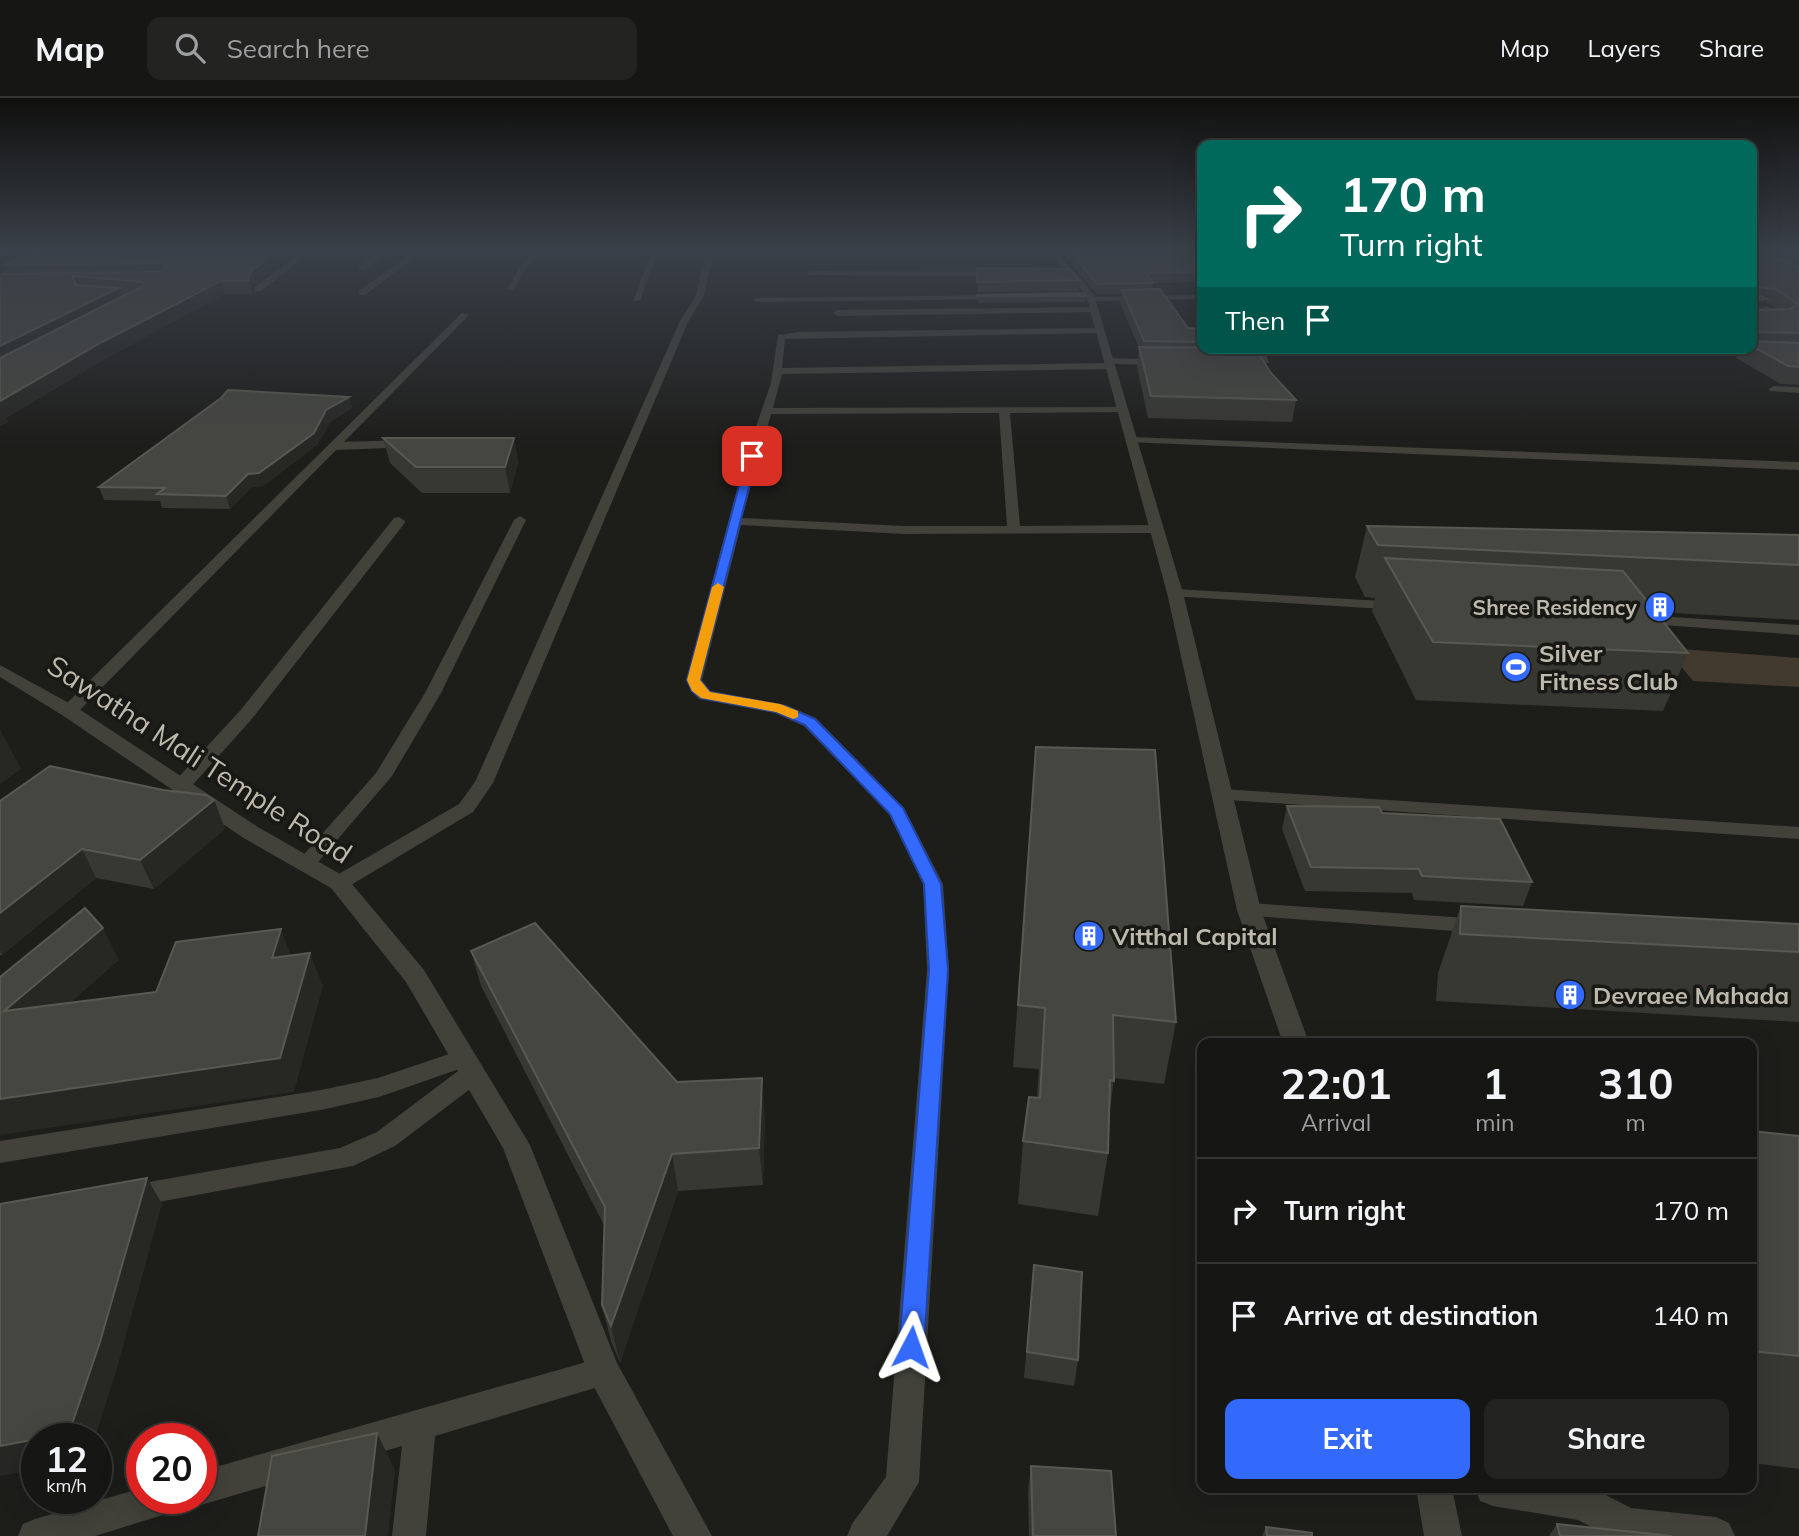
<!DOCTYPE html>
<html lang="en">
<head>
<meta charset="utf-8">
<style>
  :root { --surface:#161614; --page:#232322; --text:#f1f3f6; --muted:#9e9fa0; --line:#353534; --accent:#336afc }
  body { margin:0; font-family:Mulish,sans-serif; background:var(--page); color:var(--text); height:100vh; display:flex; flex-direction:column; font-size:26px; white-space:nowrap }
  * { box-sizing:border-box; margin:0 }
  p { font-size:23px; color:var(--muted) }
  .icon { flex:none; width:38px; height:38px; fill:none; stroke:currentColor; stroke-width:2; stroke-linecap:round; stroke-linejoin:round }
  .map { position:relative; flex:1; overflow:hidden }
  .side { position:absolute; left:1197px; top:940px; width:560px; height:455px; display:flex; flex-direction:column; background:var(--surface); border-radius:14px; box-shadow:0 7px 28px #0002,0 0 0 2px var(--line) }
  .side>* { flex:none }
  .hud { position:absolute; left:1197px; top:42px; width:560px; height:214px; border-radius:14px; box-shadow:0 7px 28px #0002,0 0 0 2px var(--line); background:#00695c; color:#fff; overflow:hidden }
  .speed { position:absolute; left:21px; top:1325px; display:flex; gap:14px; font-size:35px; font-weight:700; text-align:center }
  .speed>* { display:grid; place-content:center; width:91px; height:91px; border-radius:50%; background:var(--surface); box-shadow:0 7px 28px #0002,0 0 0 2px var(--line); line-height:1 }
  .speed small { font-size:18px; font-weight:400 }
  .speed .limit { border:10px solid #d22; background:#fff; color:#111 }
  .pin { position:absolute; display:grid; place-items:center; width:60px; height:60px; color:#fff; margin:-30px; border-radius:14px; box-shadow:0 4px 10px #0006 }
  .me { position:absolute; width:77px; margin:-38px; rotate:4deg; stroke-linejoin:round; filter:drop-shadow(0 0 5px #0008) }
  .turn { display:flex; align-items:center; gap:24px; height:147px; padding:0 28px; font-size:32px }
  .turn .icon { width:91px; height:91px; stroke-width:2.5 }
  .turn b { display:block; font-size:49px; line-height:60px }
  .then { display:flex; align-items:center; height:66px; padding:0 28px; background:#0003; gap:14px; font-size:26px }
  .eta { display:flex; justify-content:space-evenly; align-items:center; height:119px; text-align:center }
  .eta b { font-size:42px; font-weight:700; line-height:49px }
  .action { display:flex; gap:14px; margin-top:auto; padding:14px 28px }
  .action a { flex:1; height:80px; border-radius:14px; background:var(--accent); color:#fff; font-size:28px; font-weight:700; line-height:80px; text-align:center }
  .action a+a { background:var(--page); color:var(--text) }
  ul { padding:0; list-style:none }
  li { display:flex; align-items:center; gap:21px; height:105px; padding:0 28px; border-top:2px solid var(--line) }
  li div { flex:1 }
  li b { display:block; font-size:26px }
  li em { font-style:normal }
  header { display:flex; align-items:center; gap:42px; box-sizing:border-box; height:98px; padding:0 35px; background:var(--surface); border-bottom:2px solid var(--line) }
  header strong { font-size:33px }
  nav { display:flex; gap:38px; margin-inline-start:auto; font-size:24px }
  .search { width:490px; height:63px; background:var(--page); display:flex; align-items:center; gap:18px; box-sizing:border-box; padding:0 24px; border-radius:14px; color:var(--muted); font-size:26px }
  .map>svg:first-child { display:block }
</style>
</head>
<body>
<header>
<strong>Map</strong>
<div class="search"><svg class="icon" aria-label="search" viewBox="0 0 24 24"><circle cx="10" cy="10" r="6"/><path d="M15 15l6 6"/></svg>Search here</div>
<nav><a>Map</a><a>Layers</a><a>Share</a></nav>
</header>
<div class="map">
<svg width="1799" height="1438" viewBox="0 0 1799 1438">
  <rect width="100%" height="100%" fill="#1d1d1a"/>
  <!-- water -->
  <path fill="#42392f" d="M1666,550L1799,560V589L1693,583Z"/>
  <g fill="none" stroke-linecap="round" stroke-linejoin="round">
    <!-- service -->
    <path fill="#42423b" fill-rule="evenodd" d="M308,150H316L261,193H255V189Z
      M389,150H397L365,172H359V168Z
      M419,150H427L365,197H359V193Z
      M539,150H547L527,169L513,192H507L521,166Z
      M652,150H660L640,202L633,204Z
      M706,150H714L704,198L688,224L493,685L473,714L346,790H332L329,785L332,780L459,706L475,684L680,223L696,198Z
      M1094,154L1091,158L864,159L860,157L864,155Z
      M810,173L1001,174L1005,176L1001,178L807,177Z
      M1004,197L1001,201L757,204L753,202L757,200Z
      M1202,197V201L1091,203L1087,201L1091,199Z
      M1752,206L1770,209L1788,221L1784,224L1752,225V219H1774L1752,210Z
      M1097,209L1094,214L837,218L833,215L837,212Z
      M462,215L469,217L75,617H63L61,613L63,609Z
      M1100,230L1104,233L1103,235L785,241L782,270L1106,265L1104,263L1109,260L1166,262V266L1163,267L1113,266L1115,268L1110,271L782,276L773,310L1126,309V313L1122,314L1010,315L1020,428L1156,427L1163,431L1156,435L904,436L741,427L702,582L710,593L786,607L816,620L904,710L943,786L949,872L919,1384L887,1438H847L852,1426L886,1379L927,872L923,786L889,716L804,628L775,615L699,601L691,593L686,582L746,358L771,285L778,237L799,234ZM999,315L1007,428H904L742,420L771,316Z
      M1255,250H1264L1269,265L1236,267V263L1260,261Z
      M1579,250L1799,253V259L1583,253Z
      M1774,288L1799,289V295L1770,293L1769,291Z
      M1131,339L1799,364V372L1127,344V340Z
      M520,418L526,422L441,595L392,678L313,770H299L296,766L299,762L376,675L425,595L514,422Z
      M399,419L405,423L404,426L251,622L188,692H174L172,688L174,684L239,614L394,420Z
      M1175,491L1400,504L1407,508L1400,512L1170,498L1168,495L1170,492Z
      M1639,517L1799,527V537L1634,525L1631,522L1634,519Z
      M1222,691L1799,729V741L1215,701L1213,697Z
      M1249,805L1482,821L1490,823L1493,828L1490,833L1482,835L1241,817L1238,812L1241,807Z
      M464,951L473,954L476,960L473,966L482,968L485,975L482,982L395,1048L353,1068L132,1109L122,1106L118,1098L122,1090L132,1087L340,1050L377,1034L462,970L379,999L321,1012L0,1065V1043L321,992L378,980Z
      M604,1259L615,1264L620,1274L615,1284L435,1338L426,1438H392L402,1348L201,1407L188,1400H201V1373Z
      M142,1390V1400H184L179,1412L95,1438H18L23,1426L35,1421Z"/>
    <!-- minor -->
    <path fill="#42423b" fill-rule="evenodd" d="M1046,150H1054L1094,197L1183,495L1261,812L1309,945H1283L1237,812L1167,495L1086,197Z
      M413,342L417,343V349L335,352L329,348L335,344Z
      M1416,1390H1452L1462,1438H1424Z
      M1475,1390H1592L1631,1410L1716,1419L1729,1425L1735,1438H1608L1578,1422L1493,1408L1480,1403Z"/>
    <!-- tertiary -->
    <path fill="#42423b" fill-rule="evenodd" d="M61,150H71L0,180V175Z
      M0,567L76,609L258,729L347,780L424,872L530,1047L617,1265L712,1438H673L592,1285L503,1050L406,884L331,790L242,739L62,617L0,579Z"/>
  </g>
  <!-- wall -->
  <path fill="#383833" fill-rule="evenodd" d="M0,150H287L265,178L253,187L252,196H225L108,259L6,320L8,324L0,328V176H7L5,170L0,172Z
    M976,150H1045L1044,151L976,152Z
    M1057,150H1181L1202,174V184L1153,185L1152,192L1188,230L1202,231V250L1271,275L1296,302L1292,324L1148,320L1137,269L1139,250L1120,205L1121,196H1097L1066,160L1067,151H1058Z
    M1752,150H1799V287L1781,286L1736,260L1740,250H1752ZM1765,205L1770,206L1777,211L1762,212Z
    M977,170L1080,182L1079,193L977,194Z
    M977,197L1086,198L1085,204L977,205Z
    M349,299L352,310L330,324L317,347L263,388L252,389L230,411L162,410L160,403L104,402L99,389Z
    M383,340H514L518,365L510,395H422L390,365Z
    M1367,428L1799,437V522L1656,514L1688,555L1663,613L1416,602L1372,513L1375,500L1365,499L1355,479Z
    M1036,649L1176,924L1164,986L1114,980L1109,1019L1108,1055L1098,1118L1018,1106L1023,1043L1037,1000L1039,971L1013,969Z
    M214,702L225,731L154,791L96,780L2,857H0V703Z
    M1287,708L1382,715L1532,784L1523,808L1414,802L1412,795L1305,793L1282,731Z
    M1461,808L1799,826V924L1436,903L1438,875Z
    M471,853L677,984L765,1017L763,1087L678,1093L620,1265L611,1243L602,1207L605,1129L481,888Z
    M1752,1033L1799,1038V1371L1752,1365Z
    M1034,1167L1078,1262L1074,1288L1024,1280Z
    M1031,1368L1116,1438H1029L1028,1393Z
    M1557,1426L1672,1438H1549Z
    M1266,1429L1312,1438H1262Z"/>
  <!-- shaded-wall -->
  <path fill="#272724" d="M21,150H55L4,167L5,170L0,172V158Z
    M274,150H287L265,178L253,187L252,196L248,183L250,174Z
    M221,183L225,196L108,259L6,320L8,324L0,328V303L102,244Z
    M119,190L124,203L0,266V248Z
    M1767,201L1761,216L1752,217L1756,202Z
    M349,299L352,310L330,324L317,347L263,388L252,389L230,411L226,398L248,376L326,312Z
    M514,340L518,365L510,395L505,369Z
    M0,631L21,671L0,686Z
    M214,702L225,731L154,791L140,762Z
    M82,751L96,780L2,857L0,853V815Z
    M103,830L119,862L24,946L4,913Z
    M281,831L293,863L272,860Z
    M310,855L323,888L294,994L0,1037V1001Z
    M762,980L765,1017L763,1087L759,1050Z
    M672,1056L678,1093L620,1265L611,1228Z
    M147,1080L162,1106L117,1270L95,1340H41Z
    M377,1335L395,1372L388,1438H365Z
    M37,1341V1371L0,1378V1348Z"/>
  <!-- building -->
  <path fill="#464640" stroke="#595851" stroke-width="2" fill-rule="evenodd" d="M0,150H21L0,158Z
    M46,150H274L261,166L250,174L248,183H221L102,244L0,303V260L143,188L144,184L72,178L76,187L119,190L0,248V176L161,174L166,169L164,165L4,167Z
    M1067,150H1181L1202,166V174L1146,175L1153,185L1097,186Z
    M1752,150H1756V154L1799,169V235L1752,234ZM1758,189L1776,191L1797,206L1790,211L1758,212L1755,209L1756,202L1767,201L1756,196L1755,191Z
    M1770,150H1792L1793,152H1799V160Z
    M977,170L1069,171L1080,182L977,184Z
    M1160,191L1188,230L1202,231V244L1144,243L1122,192Z
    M1085,195L1086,198H977V197Z
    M1752,243L1799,245V269L1788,268L1752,248Z
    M1139,249L1255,250L1271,275L1296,302L1151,298Z
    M228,292L349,299L326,312L314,335L259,375L248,376L226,398L157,396L165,390L99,389L221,300Z
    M383,340H514L505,369H416Z
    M1367,428L1799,437V467L1378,447Z
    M1385,460L1623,473L1688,555L1433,544Z
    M1036,649L1155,652L1176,924L1113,917L1114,983L1110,982L1108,1055L1023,1043L1029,999L1040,1000L1045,910L1018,907Z
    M50,668L163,692L206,697L214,702L140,762L82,751L0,815V703Z
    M1287,708L1379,709L1382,715L1500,721L1532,784L1422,778L1419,771L1311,769Z
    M1461,808L1799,826V854L1460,836Z
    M85,810L103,830L4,913L156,894L176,844L281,831L272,860L310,855L280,960L0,1001V879Z
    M535,825L677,984L762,980L759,1050L672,1056L611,1228L602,1207L605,1109L471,853Z
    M1752,1033L1799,1038V1258L1752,1253Z
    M147,1080L100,1244L69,1335L0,1348V1106Z
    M1034,1167L1082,1174L1078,1262L1027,1254Z
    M377,1335L365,1438H258L272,1358Z
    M1031,1368L1111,1373L1116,1438H1033Z
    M1557,1426L1672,1438H1560Z
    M1266,1429L1312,1435V1438H1267Z"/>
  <!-- sky -->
  <linearGradient id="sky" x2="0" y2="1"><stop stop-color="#10100e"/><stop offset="0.43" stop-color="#3a4049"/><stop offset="1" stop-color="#3a4049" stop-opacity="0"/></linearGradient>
  <rect width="1799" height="351" fill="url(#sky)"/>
  <!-- route -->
  <path fill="#336afc" stroke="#2145a4" stroke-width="2" d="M752,355L757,358L700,582L710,594L785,608L815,621L903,710L941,786L948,872L924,1249L920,1258L911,1261L902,1258L899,1249L929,872L924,786L890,716L805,627L776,614L701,600L692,593L687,582L747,358Z"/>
  <!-- slow -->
  <path fill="#f59e0b" d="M718,485L724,489L700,582L710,594L780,606L798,613V619L793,621L776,614L701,600L692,593L687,582L712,489Z"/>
  <!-- icons -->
  <defs>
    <g id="building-disc" transform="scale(1.575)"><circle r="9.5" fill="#336afc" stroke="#181815"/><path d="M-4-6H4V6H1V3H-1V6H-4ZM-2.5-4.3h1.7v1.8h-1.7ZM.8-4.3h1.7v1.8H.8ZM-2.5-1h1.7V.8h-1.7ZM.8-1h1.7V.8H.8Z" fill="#fff"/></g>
    <g id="stadium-disc" transform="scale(1.575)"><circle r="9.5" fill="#336afc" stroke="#181815"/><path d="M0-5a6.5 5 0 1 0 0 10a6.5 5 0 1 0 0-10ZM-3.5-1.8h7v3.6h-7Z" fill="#fff"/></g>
  </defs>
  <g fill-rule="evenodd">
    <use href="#building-disc" x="1660" y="509"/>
    <use href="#stadium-disc" x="1516" y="569"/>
    <use href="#building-disc" x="1089" y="838"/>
    <use href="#building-disc" x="1570" y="897"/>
  </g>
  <g text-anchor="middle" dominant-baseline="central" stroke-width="7" stroke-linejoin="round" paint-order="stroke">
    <!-- far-poi labels -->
    <g font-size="21" font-weight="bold" fill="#bdb9ac" stroke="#181815" text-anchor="end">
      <text x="1637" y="509">Shree Residency</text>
    </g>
    <!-- poi labels -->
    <g font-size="24" font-weight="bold" fill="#bdb9ac" stroke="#181815" text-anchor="start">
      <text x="1539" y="555">Silver<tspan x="1539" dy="28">Fitness Club</tspan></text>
      <text x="1112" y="838">Vitthal Capital</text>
      <text x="1593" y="897">Devraee Mahada</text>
    </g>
    <!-- near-street labels -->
    <g font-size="28" fill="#bdb9ac" stroke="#181815">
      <text transform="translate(200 661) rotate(33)">Sawatha Mali Temple Road</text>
    </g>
  </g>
</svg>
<div class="speed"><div>12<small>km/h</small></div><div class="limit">20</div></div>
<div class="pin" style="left:752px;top:358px;background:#d93025"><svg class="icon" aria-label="arrive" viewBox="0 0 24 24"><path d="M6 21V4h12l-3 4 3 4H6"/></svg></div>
<svg class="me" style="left:911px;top:1249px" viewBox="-20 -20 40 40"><path d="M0-17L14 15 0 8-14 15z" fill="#336afc" stroke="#fff" stroke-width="4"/></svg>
<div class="hud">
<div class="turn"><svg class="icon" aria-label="right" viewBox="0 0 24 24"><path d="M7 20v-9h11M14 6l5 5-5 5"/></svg><div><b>170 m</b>Turn right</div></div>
<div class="then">Then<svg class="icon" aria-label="arrive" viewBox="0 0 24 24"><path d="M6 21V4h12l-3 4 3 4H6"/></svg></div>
</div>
<section class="side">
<div class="eta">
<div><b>22:01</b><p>Arrival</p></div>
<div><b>1</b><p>min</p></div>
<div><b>310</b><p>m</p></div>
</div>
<ul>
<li><svg class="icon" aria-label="right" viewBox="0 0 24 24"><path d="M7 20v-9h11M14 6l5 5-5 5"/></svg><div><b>Turn right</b></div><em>170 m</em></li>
<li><svg class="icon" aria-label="arrive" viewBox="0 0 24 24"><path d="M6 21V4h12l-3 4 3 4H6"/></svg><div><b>Arrive at destination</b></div><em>140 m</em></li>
</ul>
<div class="action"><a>Exit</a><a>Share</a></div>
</section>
</div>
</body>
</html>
